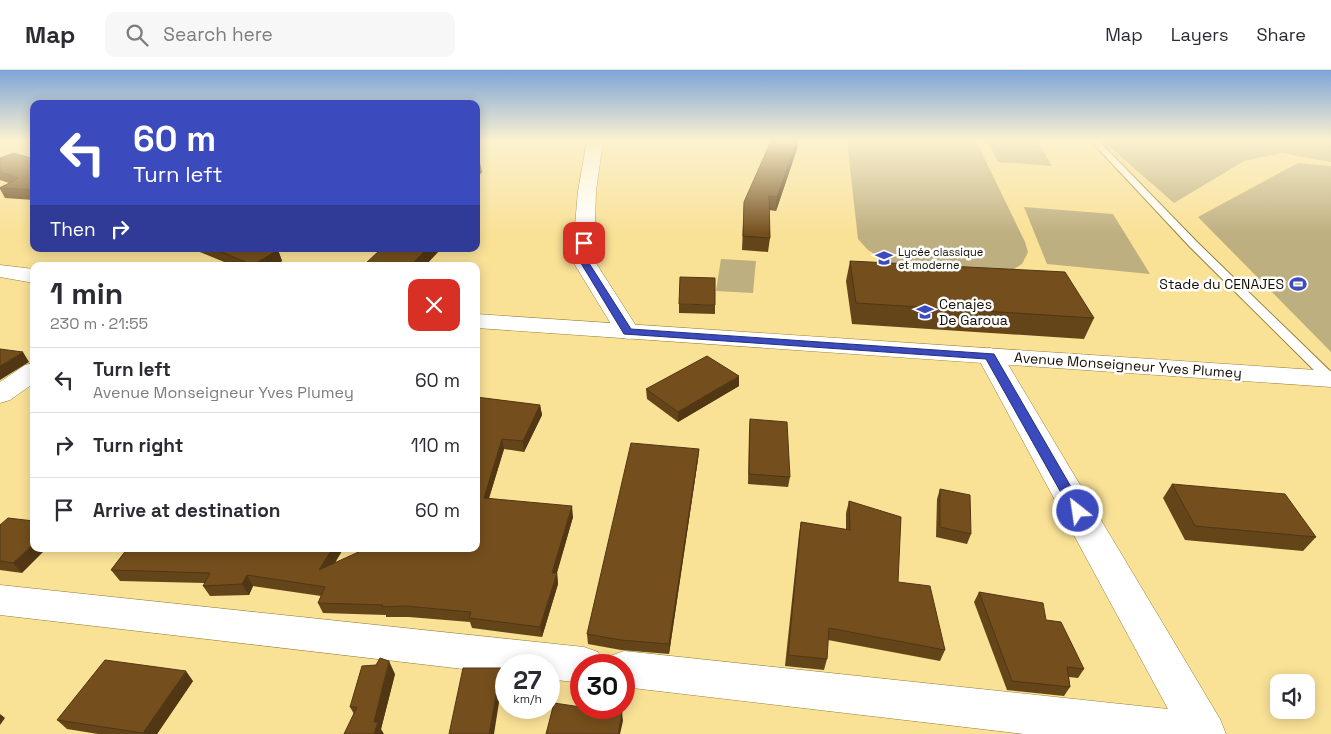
<!DOCTYPE html>
<html lang="en">
<head>
<meta charset="utf-8">
<style>
  :root { --surface:#fff; --page:#f7f7f7; --text:#2b2b33; --muted:#7c7c81; --line:#e1e1e2 }
  body { margin:0; font-family:"Space Grotesk",sans-serif; background:var(--page); color:var(--text); height:100vh; display:flex; flex-direction:column; font-size:19px; white-space:nowrap }
  * { box-sizing:border-box; margin:0 }
  p { font-size:16px; color:var(--muted) }
  .icon { flex:none; width:28px; height:28px; fill:none; stroke:currentColor; stroke-width:2; stroke-linecap:round; stroke-linejoin:round }
  .map { position:relative; flex:1; overflow:hidden }
  .sheet { position:absolute; left:30px; top:192px; width:450px; height:290px; display:flex; flex-direction:column; background:var(--surface); border-radius:10px; box-shadow:0 2px 12px #0003 }
  .sheet>* { flex:none }
  .guide { position:absolute; left:30px; top:30px; width:450px; height:152px; border-radius:10px; box-shadow:0 2px 12px #0003; background:#3b4abd; color:#fff; overflow:hidden }
  .controls { position:absolute; left:1270px; top:604px; display:grid; gap:10px }
  .controls a { display:grid; place-items:center; width:45px; height:45px; border-radius:10px; background:var(--surface); box-shadow:0 2px 12px #0003; font-size:25px }
  .speed { position:absolute; left:495px; top:584px; display:flex; gap:10px; font-size:25px; font-weight:700; text-align:center }
  .speed>* { display:grid; place-content:center; width:65px; height:65px; border-radius:50%; background:var(--surface); box-shadow:0 2px 12px #0003; line-height:1 }
  .speed small { font-size:12px; font-weight:400 }
  .speed .limit { border:8px solid #d22; background:#fff; color:#111 }
  .pin { position:absolute; display:grid; place-items:center; width:42px; height:42px; color:#fff; margin:-21px; border-radius:10px; box-shadow:0 2px 8px #0006 }
  .me { position:absolute; width:55px; margin:-28px; rotate:330deg; stroke-linejoin:round; filter:drop-shadow(0 0 4px #0008) }
  .turn { display:flex; align-items:center; gap:18px; height:105px; padding:0 20px; font-size:22px }
  .turn .icon { width:65px; height:65px; stroke-width:2.5 }
  .turn b { display:block; font-size:35px; line-height:42px }
  .then { display:flex; align-items:center; height:48px; padding:0 20px; background:#0003; gap:10px; font-size:19px }
  .round { display:grid; place-items:center; flex:none; width:52px; height:52px; border-radius:10px; background:var(--page) }
  .headline { display:flex; align-items:center; justify-content:space-between; height:85px; padding:0 20px }
  h1 { font-size:30px; font-weight:600; line-height:38px }
  ul { padding:0; list-style:none }
  li { display:flex; align-items:center; gap:15px; height:65px; padding:0 20px; border-top:1px solid var(--line) }
  li div { flex:1 }
  li b { display:block; font-size:19px }
  li em { font-style:normal }
  header { display:flex; align-items:center; gap:30px; box-sizing:border-box; height:70px; padding:0 25px; background:var(--surface); border-bottom:1px solid var(--line) }
  header strong { font-size:24px }
  nav { display:flex; gap:28px; margin-inline-start:auto; font-size:18px }
  .search { width:350px; height:45px; background:var(--page); display:flex; align-items:center; gap:12px; box-sizing:border-box; padding:0 18px; border-radius:10px; color:var(--muted); font-size:19px }
  .map>svg:first-child { display:block }
</style>
</head>
<body>
<header>
<strong>Map</strong>
<div class="search"><svg class="icon" aria-label="search" viewBox="0 0 24 24"><circle cx="10" cy="10" r="6"/><path d="M15 15l6 6"/></svg>Search here</div>
<nav><a>Map</a><a>Layers</a><a>Share</a></nav>
</header>
<div class="map">
<svg width="1331" height="664" viewBox="0 0 1331 664">
  <rect width="100%" height="100%" fill="#f9e196"/>
  <!-- green -->
  <path fill="#beaf81" d="M847,71H976L1025,172L1028,182L1022,194L1006,204L916,201L888,192L868,180L858,169Z
    M988,71L1038,72L1052,96L998,92Z
    M1103,71H1331V92L1282,83L1244,91L1174,133Z
    M1298,93L1331,96V282L1198,147Z
    M1024,137L1113,144L1150,204L1047,194Z
    M721,189L756,191L753,223L716,221Z"/>
  <g fill="none" stroke-linecap="round" stroke-linejoin="round">
    <!-- lane casing -->
    <g stroke="#977f35" stroke-width="2">
      <path id="lane" d="M1091,71H1099L1198,173L1331,302V313L1326,312L1190,177Z"/>
    </g>
    <!-- street casing -->
    <g stroke="#977f35" stroke-width="1">
      <path id="street" d="M587,71H603L596,121L594,190L640,262L637,267L628,269L619,267L572,190L578,121Z
        M990,278L999,281L1003,286L1220,649L1226,664H1024L624,617V595H606L610,586L624,581L1168,639L977,286L981,281Z
        M34,293V313L10,330L0,333V312L25,295Z
        M0,515L584,577L598,582L604,595H581V613L549,609V595H506V604L0,545Z"/>
    </g>
    <!-- secondary casing -->
    <g stroke="#977f35" stroke-width="1">
      <path id="secondary" d="M0,195L34,199V213L0,207Z
        M476,244L1331,301V317L476,258Z"/>
    </g>
    <!-- lane -->
    <use href="#lane" fill="#fff" fill-rule="evenodd"/>
    <!-- street -->
    <use href="#street" fill="#fff" fill-rule="evenodd"/>
    <!-- secondary -->
    <use href="#secondary" fill="#fff" fill-rule="evenodd"/>
  </g>
  <!-- wall -->
  <path fill="#644419" d="M771,71H798L797,79L776,141L769,140L770,168L768,182L742,180L744,132Z
    M0,88L34,89V130L5,128L0,119V117L9,113L0,110Z
    M194,179H273L278,180L282,191L274,196H234L195,180Z
    M850,191L1094,248L1084,269L852,254L846,211Z
    M679,234L715,235V244L679,243Z
    M739,316L678,352L647,329L646,319Z
    M476,327L540,335L542,345L524,382L504,379L489,428L573,447L557,503L558,514L542,567L472,558L470,552L409,547H386V545L323,543L318,533L321,526L253,516L249,525L210,526L203,516L205,513L120,511L111,500L127,479H343L335,493L476,479Z
    M750,349L790,407L788,417L748,414L749,359Z
    M699,379L698,389L669,584L621,580L588,574L587,564Z
    M1172,414L1316,467L1303,481L1185,470L1163,428Z
    M940,419L971,464L967,474L936,467L937,429Z
    M849,431L898,512L945,580L940,591L828,570L827,589L824,600L785,596L799,464L801,452L846,460V443Z
    M0,455L22,503L0,500Z
    M979,522L1046,550L1084,599L1078,608L1069,607L1070,617L1064,626L1007,620L974,532Z
    M395,604L381,659L354,644L350,637Z
    M193,611L157,664H98L67,659L57,650Z"/>
  <!-- shaded-wall -->
  <path fill="#513714" d="M797,71H798L797,79L776,141L777,127Z
    M480,92L482,102L476,110V96Z
    M427,179H441L425,196H410Z
    M278,180L282,191L274,196H254L253,195Z
    M23,282L29,292L0,310V296Z
    M739,306V316L678,352V342Z
    M540,335L542,345L524,382L523,371Z
    M502,369L504,379L486,438L484,428Z
    M699,379L698,389L669,584V574Z
    M572,436L573,447L554,512L557,503L558,514L542,567L540,557L552,503Z
    M34,473V479H46L22,503L13,493Z
    M332,479H343L324,511L319,500Z
    M247,505L253,516L249,525L242,514Z
    M389,591L395,604L381,659L384,664H374V652Z
    M501,598L503,607L494,664H489Z
    M186,601L193,611L157,664H144L143,663Z
    M622,642L623,651L620,664H618Z
    M0,644L5,648L0,655Z"/>
  <!-- building -->
  <path fill="#744f1d" stroke="#513714" d="M771,71H797L777,127L769,126L770,168L743,166L744,132Z
    M14,83L34,89V120L0,118L19,108L0,102V88Z
    M476,91L480,92L476,96Z
    M214,179H273L278,180L253,195Z
    M381,179H427L410,196H363Z
    M850,191L1065,202L1094,248L856,233Z
    M680,207L715,208V235L679,234Z
    M0,279L23,282L0,296Z
    M707,286L739,306L678,342L646,319Z
    M476,327L540,335L523,371L502,369L484,428L572,436L552,503H557L540,557L469,548L471,542L405,536L382,537L383,535L318,533L325,517L247,505L242,514L203,516L210,503L111,500L127,479H332L319,500L365,479H476Z
    M750,349L787,352L790,407L749,404Z
    M631,373L699,379L669,574L621,570L587,564Z
    M1172,414L1285,424L1316,467L1195,456Z
    M940,419L970,425L971,464L940,457Z
    M849,431L901,447L898,512L930,516L945,580L829,558L827,589L788,585L801,452L850,460Z
    M8,448L34,451V473L13,493L0,491V455Z
    M979,522L1043,533L1046,550L1061,552L1084,599L1067,597L1070,617L1012,611Z
    M380,588L389,591L374,652H378L374,664H344L357,637H350L362,596L376,595Z
    M105,590L186,601L143,663L57,650Z
    M463,598H501L489,664H449Z
    M554,633L581,637V638H588L622,642L618,664H546Z"/>
  <!-- sky -->
  <linearGradient id="sky" x2="0" y2="1"><stop stop-color="#7da4d8"/><stop offset="0.43" stop-color="#fcf2d0"/><stop offset="1" stop-color="#fcf2d0" stop-opacity="0"/></linearGradient>
  <rect width="1331" height="164" fill="url(#sky)"/>
  <!-- route -->
  <path fill="#3b4abd" stroke="#26307b" d="M581,171L588,173L587,190L631,259L994,284L1085,441L1083,444H1073L986,289L624,264L579,190Z"/>
  <!-- icons -->
  <defs>
    <g id="school-bare" transform="scale(1.35)"><path d="M0-5L7-2L0 1L-7-2ZM-4 1L0 2.5L4 1V4Q0 6-4 4Z" fill="#3b4abd" stroke="#fff" stroke-width="2.5" paint-order="stroke"/></g>
    <g id="stadium-bare" transform="scale(1.35)"><path d="M0-5a6.5 5 0 1 0 0 10a6.5 5 0 1 0 0-10ZM-3.5-1.8h7v3.6h-7Z" fill="#3b4abd" stroke="#fff" stroke-width="2.5" paint-order="stroke"/></g>
    <g id="university-bare" transform="scale(1.35)"><path d="M0-5L7-2L0 1L-7-2ZM-4 1L0 2.5L4 1V4Q0 6-4 4Z" fill="#3b4abd" stroke="#fff" stroke-width="2.5" paint-order="stroke"/></g>
  </defs>
  <g fill-rule="evenodd">
    <use href="#school-bare" x="884" y="188"/>
    <use href="#stadium-bare" x="1298" y="214"/>
    <use href="#university-bare" x="925" y="242"/>
  </g>
  <g text-anchor="middle" dominant-baseline="central" stroke-width="5" stroke-linejoin="round" paint-order="stroke">
    <!-- far-poi labels -->
    <g font-size="11" fill="#150d00" stroke="#fff" text-anchor="start">
      <text x="898" y="182">Lycée classique<tspan x="898" dy="13">et moderne</tspan></text>
    </g>
    <!-- poi labels -->
    <g font-size="14" fill="#150d00" stroke="#fff" text-anchor="end">
      <text x="1284" y="214">Stade du CENAJES</text>
      <text x="939" y="234" text-anchor="start">Cenajes<tspan x="939" dy="16">De Garoua</tspan></text>
    </g>
    <!-- street labels -->
    <g font-size="14" fill="#150d00" stroke="#fff">
      <text transform="translate(1128 295) rotate(4)">Avenue Monseigneur Yves Plumey</text>
    </g>
  </g>
</svg>
<div class="controls">
<a><svg class="icon" aria-label="sound" viewBox="0 0 24 24"><path d="M4 9h4l5-4v14l-5-4H4zM17 9q2 3 0 6"/></svg></a>
</div>
<div class="speed"><div>27<small>km/h</small></div><div class="limit">30</div></div>
<div class="pin" style="left:584px;top:173px;background:#d93025"><svg class="icon" aria-label="arrive" viewBox="0 0 24 24"><path d="M6 21V4h12l-3 4 3 4H6"/></svg></div>
<svg class="me" style="left:1078px;top:441px" viewBox="-20 -20 40 40"><circle r="17" fill="#3b4abd" stroke="#fff" stroke-width="3"/><path d="M0-11L8 9 0 5-8 9z" fill="#fff"/></svg>
<div class="guide">
<div class="turn"><svg class="icon" aria-label="left" viewBox="0 0 24 24"><path d="M17 20v-9H6M10 6l-5 5 5 5"/></svg><div><b>60 m</b>Turn left</div></div>
<div class="then">Then<svg class="icon" aria-label="right" viewBox="0 0 24 24"><path d="M7 20v-9h11M14 6l5 5-5 5"/></svg></div>
</div>
<section class="sheet">
<div class="headline"><div><h1>1 min</h1><p>230 m · 21:55</p></div><a class="round" style="background:#d93025;color:#fff"><svg class="icon" aria-label="close" viewBox="0 0 24 24"><path d="M6 6l12 12M18 6L6 18"/></svg></a></div>
<ul>
<li><svg class="icon" aria-label="left" viewBox="0 0 24 24"><path d="M17 20v-9H6M10 6l-5 5 5 5"/></svg><div><b>Turn left</b><p>Avenue Monseigneur Yves Plumey</p></div><em>60 m</em></li>
<li><svg class="icon" aria-label="right" viewBox="0 0 24 24"><path d="M7 20v-9h11M14 6l5 5-5 5"/></svg><div><b>Turn right</b></div><em>110 m</em></li>
<li><svg class="icon" aria-label="arrive" viewBox="0 0 24 24"><path d="M6 21V4h12l-3 4 3 4H6"/></svg><div><b>Arrive at destination</b></div><em>60 m</em></li>
</ul>
</section>
</div>
</body>
</html>
